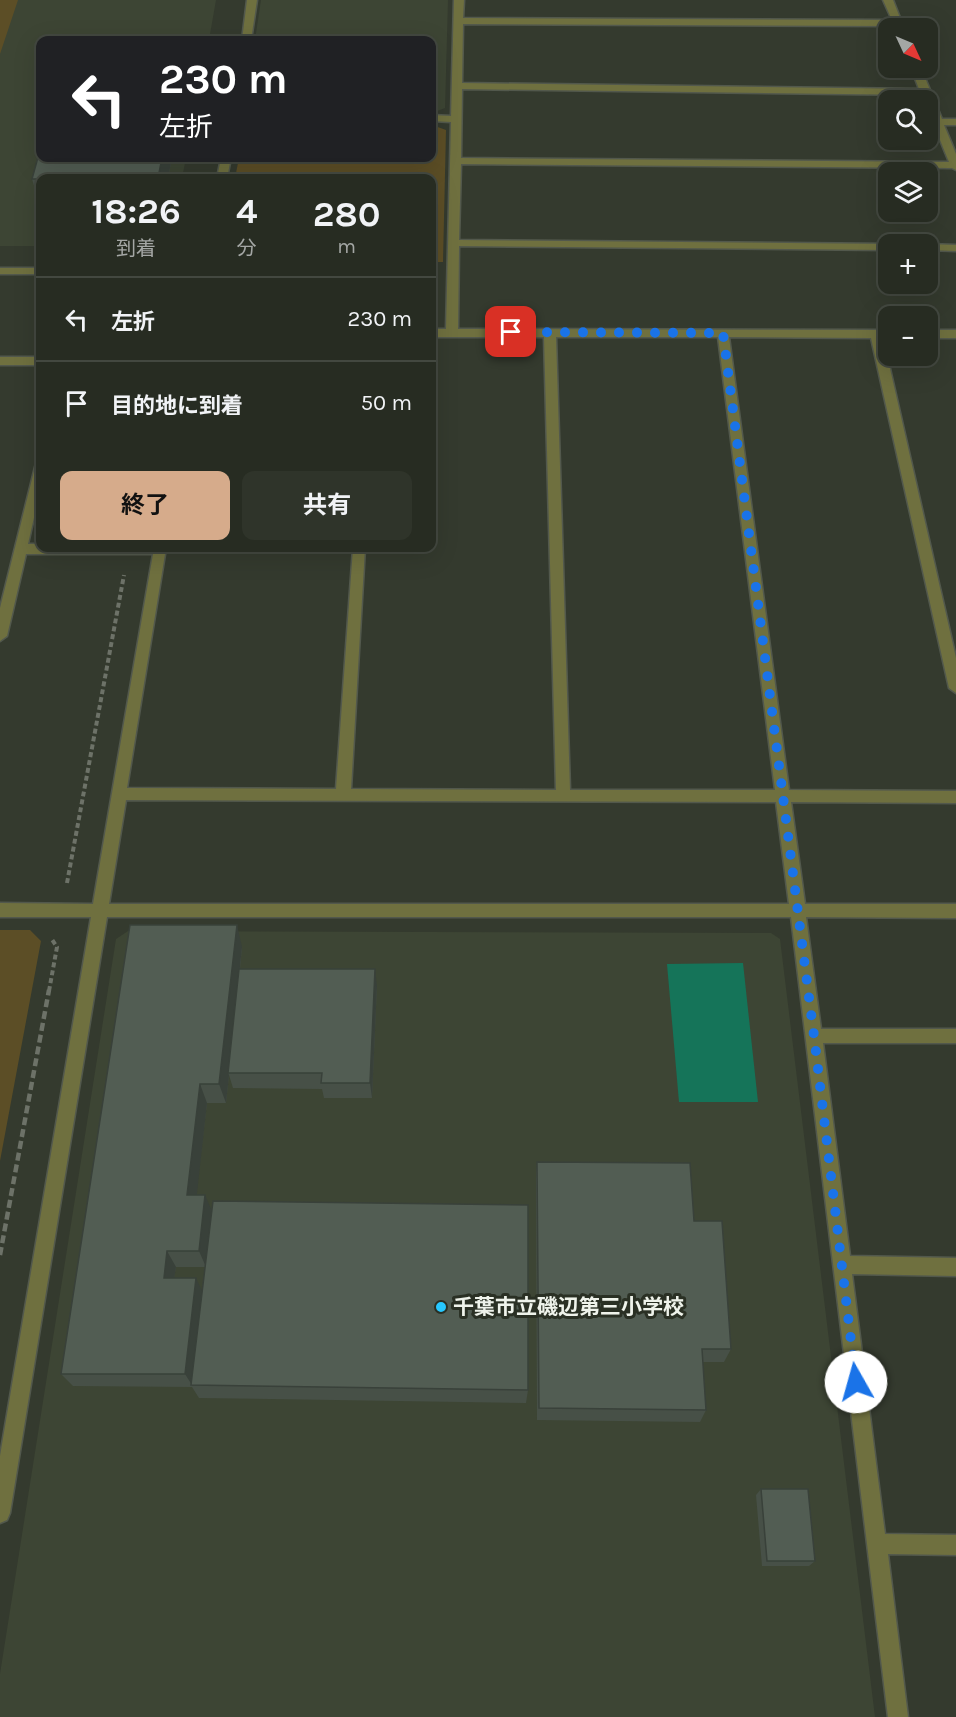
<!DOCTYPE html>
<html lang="ja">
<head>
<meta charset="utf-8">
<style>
  :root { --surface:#272c22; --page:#2f342a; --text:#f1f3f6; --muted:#a4a7a5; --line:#434840; --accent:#d6ab8b }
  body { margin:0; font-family:Karla,"Noto Sans JP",sans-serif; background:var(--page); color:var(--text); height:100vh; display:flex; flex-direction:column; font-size:22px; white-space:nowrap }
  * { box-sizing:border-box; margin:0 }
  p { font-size:20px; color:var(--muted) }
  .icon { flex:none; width:33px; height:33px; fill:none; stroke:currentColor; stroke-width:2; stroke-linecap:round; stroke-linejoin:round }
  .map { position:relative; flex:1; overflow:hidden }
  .details { position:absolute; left:36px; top:174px; width:400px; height:378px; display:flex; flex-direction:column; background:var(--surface); border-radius:12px; box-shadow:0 6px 24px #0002,0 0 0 2px var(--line) }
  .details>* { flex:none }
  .top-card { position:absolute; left:36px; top:36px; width:400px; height:126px; border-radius:12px; box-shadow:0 6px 24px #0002,0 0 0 2px var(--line); background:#202124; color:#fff; overflow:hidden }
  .needle { width:39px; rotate:134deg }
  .tools { position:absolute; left:878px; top:18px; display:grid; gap:12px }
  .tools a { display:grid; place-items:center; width:60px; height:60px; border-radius:12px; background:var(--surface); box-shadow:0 6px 24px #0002,0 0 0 2px var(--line); font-size:30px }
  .pin { position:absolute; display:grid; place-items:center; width:51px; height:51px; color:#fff; margin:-26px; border-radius:12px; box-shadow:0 3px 9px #0006 }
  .me { position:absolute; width:66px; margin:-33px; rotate:353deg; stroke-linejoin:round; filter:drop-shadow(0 0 4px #0008) }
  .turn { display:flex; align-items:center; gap:21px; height:126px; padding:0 24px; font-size:27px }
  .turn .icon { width:78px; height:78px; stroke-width:2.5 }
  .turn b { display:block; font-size:42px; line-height:51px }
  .eta { display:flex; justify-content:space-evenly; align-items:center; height:102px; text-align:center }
  .eta b { font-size:36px; font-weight:700; line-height:42px }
  .action { display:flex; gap:12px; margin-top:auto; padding:12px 24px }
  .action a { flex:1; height:69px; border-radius:12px; background:var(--accent); color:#111; font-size:24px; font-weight:700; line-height:69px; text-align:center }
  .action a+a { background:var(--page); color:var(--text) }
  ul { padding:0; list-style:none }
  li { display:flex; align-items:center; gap:18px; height:84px; padding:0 24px; border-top:2px solid var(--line) }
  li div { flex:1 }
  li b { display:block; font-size:22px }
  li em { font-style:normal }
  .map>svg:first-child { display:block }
</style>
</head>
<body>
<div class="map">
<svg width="956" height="1717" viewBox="0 0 956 1717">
  <rect width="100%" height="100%" fill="#343a2e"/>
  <!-- built -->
  <path fill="#3d4534" d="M0,0H216L209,40H40V158H186L182,178H40V246H0Z
    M261,0H448L445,108L432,113V40H255Z
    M128,931L771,933L780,939L875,1717H0V1674L116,939Z"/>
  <!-- green -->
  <path fill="#5c4e26" d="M0,0H18L0,54Z
    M432,125L446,130L443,262H432V178H235L239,158H432Z
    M0,930H30L41,941L0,1161Z"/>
  <!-- water -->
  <path fill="#157459" d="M743,963L758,1102H679L667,964Z"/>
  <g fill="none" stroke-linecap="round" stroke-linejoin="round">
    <!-- minor casing -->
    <g stroke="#52584c" stroke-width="3">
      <path id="minor" d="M247,0H257L251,40H242Z
        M454,0H464L463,18L892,20L883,0H893L904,28H896L894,26L463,24L462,83L919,89L911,68H921L942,119H956V125H944L956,154V170L952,168L461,164L459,240L891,244H888V250L459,246L458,329L888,330V338H883L956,658V693L949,688L871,338L729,337L789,790L956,791V803L791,802L805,904H956V918L806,917L821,1029H956V1043H823L850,1256L956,1258V1276L852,1274L885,1534L956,1535V1555L888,1554L908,1717H888L791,917H107L10,1513L7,1520L0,1523V1456L91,917H0V903L93,904L153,554H26L7,636L0,641V608L36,463L40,462V491L28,544H40V548H166L127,788L336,789L353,548H365L351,789L556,790L544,337H432V329H446L451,122L432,121V115L451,116ZM462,89L922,95L924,100H927V108L949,162L461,158ZM556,337H718L775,790H570ZM126,800L776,802L789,904H109Z
        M221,158H231L227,178H217Z
        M924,244H927L956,245V251L927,250V244Z
        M0,268H40V274H0Z
        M927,330H956V338H927Z
        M0,357H40V365H0Z"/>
    </g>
    <!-- path-far1 -->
    <path stroke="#6d7268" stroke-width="4" stroke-dasharray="5 3" stroke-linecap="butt" d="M67,883L124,575
      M49,991L57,947L51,938"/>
    <!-- path -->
    <path stroke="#6d7268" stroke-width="4.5" stroke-dasharray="8 4" stroke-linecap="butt" d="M0,1255L49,990"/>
    <!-- minor -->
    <use href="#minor" fill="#6f703f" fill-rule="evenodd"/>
  </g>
  <!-- wall -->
  <path fill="#475047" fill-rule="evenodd" d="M172,158L168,178H40V206L32,179Z
    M242,947L240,969L377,986L372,1098H324L322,1089L233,1088L229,1075L226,1103H207L196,1195L212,1211L528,1390L526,1403L199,1398L192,1387L73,1386L61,1374ZM176,1267H205L202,1291L174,1278Z
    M537,1162L694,1221L731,1349L724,1362H703L706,1410L700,1422L537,1420L536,1179Z
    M761,1489L815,1561L809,1566H762L756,1495Z"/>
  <!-- shaded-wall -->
  <path fill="#39413a" d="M162,158H172L168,178H158Z
    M237,925L242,947L229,1073H228L229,1075L226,1103L219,1084Z
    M375,969L377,986L372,1098L370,1083Z
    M200,1084L207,1103L195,1211L187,1195Z
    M205,1195L212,1211L206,1267L199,1251Z
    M167,1251L176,1267L172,1293L164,1278Z
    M196,1278L203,1293L192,1385L185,1374Z"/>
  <!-- building -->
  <path fill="#525d53" stroke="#39413a" stroke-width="1.5" d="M40,150V158H162L158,178L32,179Z
    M130,925H237L219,1084H200L187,1195H205L199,1251H167L164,1278H196L185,1374H61Z
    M239,969H375L370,1083H321L322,1073H228Z
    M537,1162L690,1163L694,1221H722L731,1349H702L706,1410L539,1408Z
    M213,1201L528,1205V1390L191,1385Z
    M761,1489H808L815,1561H767Z"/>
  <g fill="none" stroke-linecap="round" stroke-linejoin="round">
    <!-- route -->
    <path stroke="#1a73e8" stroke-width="10" stroke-dasharray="0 18" d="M511,332L723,333L814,1036L856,1382"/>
  </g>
  <!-- markers -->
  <circle fill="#27c8ff" stroke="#2a3024" stroke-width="2" cx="441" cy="1307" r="6"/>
  <g text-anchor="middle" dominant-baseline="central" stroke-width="6" stroke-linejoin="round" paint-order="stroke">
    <!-- poi labels -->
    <g font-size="21" font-weight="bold" fill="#eff3eb" stroke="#2a3024" text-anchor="start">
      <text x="453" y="1307">千葉市立磯辺第三小学校</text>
    </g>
  </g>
</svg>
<div class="tools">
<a><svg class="needle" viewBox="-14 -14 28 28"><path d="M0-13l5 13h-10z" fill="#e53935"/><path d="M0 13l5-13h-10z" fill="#a4a7a5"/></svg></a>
<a><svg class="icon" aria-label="search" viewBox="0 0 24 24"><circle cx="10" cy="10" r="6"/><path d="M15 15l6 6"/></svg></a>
<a><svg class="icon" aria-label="layers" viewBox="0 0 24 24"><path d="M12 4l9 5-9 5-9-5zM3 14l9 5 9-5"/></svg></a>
<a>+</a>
<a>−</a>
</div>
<div class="pin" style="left:511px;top:332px;background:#d93025"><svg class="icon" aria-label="arrive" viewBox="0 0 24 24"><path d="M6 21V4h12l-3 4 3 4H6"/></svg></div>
<svg class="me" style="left:856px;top:1382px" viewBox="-20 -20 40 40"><circle r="19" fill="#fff"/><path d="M0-13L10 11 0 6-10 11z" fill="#1a73e8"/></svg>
<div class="top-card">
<div class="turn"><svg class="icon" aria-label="left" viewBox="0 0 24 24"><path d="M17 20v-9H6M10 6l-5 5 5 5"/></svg><div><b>230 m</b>左折</div></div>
</div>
<section class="details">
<div class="eta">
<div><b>18:26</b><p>到着</p></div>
<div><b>4</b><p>分</p></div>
<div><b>280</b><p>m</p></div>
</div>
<ul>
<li><svg class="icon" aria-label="left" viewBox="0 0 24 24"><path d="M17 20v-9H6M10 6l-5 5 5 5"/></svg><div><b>左折</b></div><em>230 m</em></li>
<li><svg class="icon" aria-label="arrive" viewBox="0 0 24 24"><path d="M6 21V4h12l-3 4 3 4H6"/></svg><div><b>目的地に到着</b></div><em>50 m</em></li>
</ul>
<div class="action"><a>終了</a><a>共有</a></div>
</section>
</div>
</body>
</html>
